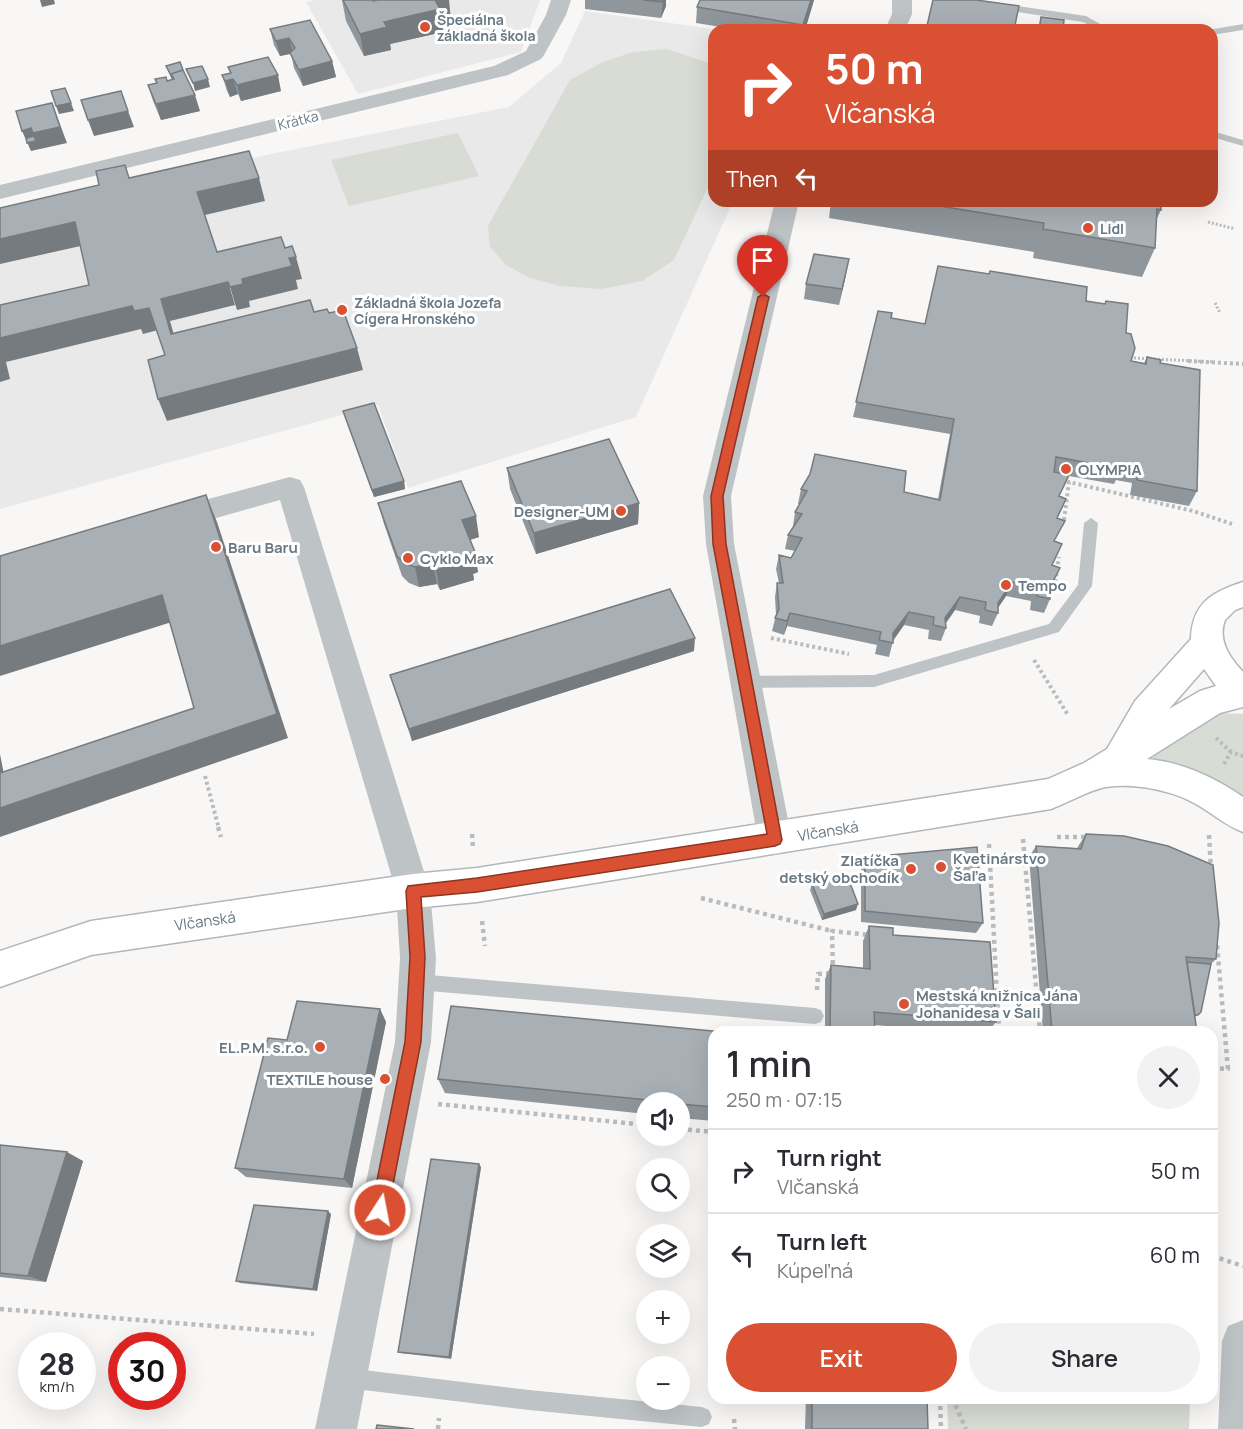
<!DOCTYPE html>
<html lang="en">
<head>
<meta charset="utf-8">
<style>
  :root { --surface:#fff; --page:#f2f2f3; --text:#2b2b33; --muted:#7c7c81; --line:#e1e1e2; --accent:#da5032 }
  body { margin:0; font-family:Manrope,sans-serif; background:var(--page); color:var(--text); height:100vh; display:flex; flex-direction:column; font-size:22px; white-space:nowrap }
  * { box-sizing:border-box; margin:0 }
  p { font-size:20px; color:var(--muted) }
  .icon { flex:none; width:33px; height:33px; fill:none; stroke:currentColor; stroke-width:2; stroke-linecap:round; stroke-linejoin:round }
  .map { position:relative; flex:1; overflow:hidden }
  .sheet { position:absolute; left:708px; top:1026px; width:510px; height:378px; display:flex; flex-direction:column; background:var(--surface); border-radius:18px; box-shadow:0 6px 24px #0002 }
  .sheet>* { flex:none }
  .top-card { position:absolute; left:708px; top:24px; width:510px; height:183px; border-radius:18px; box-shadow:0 6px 24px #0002; background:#da5032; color:#fff; overflow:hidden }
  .tools { position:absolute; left:636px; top:1092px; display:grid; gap:12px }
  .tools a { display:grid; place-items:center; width:54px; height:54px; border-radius:50%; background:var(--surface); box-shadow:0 6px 24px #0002; font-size:30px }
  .speed { position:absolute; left:18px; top:1332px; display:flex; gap:12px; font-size:30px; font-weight:700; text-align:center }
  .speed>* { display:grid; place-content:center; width:78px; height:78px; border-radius:50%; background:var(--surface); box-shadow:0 6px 24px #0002; line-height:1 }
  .speed small { font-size:15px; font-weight:400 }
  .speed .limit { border:9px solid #d22; background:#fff; color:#111 }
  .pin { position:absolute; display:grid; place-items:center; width:51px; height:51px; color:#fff; margin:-62px -26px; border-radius:50% 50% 50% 0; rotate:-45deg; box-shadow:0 0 6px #0007 }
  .pin .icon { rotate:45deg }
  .me { position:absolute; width:66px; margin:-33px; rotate:11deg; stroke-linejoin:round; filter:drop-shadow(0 0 4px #0008) }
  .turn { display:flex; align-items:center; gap:21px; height:126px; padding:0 18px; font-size:27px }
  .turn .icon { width:78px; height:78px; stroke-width:2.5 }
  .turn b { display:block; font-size:42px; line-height:51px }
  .then { display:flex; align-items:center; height:57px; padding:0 18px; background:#0003; gap:12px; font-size:22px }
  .round { display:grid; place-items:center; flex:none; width:63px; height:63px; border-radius:32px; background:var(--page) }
  .overview { display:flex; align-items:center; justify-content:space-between; height:102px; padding:0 18px }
  h1 { font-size:36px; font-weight:600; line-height:45px }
  .cta { display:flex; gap:12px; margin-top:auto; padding:12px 18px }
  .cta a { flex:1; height:69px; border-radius:36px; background:var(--accent); color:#fff; font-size:24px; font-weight:600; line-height:69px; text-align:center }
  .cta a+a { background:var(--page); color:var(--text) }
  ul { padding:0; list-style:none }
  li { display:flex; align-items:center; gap:18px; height:84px; padding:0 18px; border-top:2px solid var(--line) }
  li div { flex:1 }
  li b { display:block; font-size:22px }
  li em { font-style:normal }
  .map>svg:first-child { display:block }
</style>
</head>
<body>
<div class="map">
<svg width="1243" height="1429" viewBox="0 0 1243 1429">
  <rect width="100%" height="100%" fill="#f8f7f5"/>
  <!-- built -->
  <path fill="#e8e9e8" d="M316,0H540L521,52L358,94L306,2Z
    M585,11L720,30H714V201H733L636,417L408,488L378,405L0,509V216L266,155L509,107L561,63Z"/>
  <!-- green -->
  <path fill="#d8dcd4" d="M667,49L714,65V174L674,260L642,281L601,289L560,286L530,278L506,265L490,247L488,226L570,80L603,62L633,52Z
    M458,133L479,176L349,206L331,160Z
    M1217,713L1243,714V800L1204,776L1180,765L1150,760L1162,748Z
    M947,1398H1190L1189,1429H948Z"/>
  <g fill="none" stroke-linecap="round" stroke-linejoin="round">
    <!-- secondary casing -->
    <g stroke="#b1b7bb" stroke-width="3">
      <path id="secondary" d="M1243,582V607L1235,610L1225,620C1217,640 1230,658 1243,672V707L1220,713L1147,759C1182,762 1214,777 1243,797V832C1224,825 1210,811 1192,802C1168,789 1124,781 1098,789C1082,794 1067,803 1051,809L477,902L413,908L91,955L0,987V951L91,921L413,874L477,868L1048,779L1084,763L1107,749L1135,701L1191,639C1192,603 1212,592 1243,582ZM1204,669L1216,686L1200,691L1169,709Z"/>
    </g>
    <!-- path-far2 -->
    <path stroke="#b9bcbe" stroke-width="3" stroke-dasharray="2 2" stroke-linecap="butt" d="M1208,222L1235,229
      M1215,303L1220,313
      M1134,358L1215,362"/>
    <!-- path-far1 -->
    <path stroke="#b9bcbe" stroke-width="4" stroke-dasharray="3 3" stroke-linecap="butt" d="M1188,361L1243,364
      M1064,520L1069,482L1193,511L1232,524
      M1055,582L1059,557
      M771,638L849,654
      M1034,660L1068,715
      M1216,738L1231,752
      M1224,764L1231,752L1243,756
      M205,776L219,829"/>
    <!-- path -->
    <path stroke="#b9bcbe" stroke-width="4.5" stroke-dasharray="4 4" stroke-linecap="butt" d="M218,827L221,837
      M472,834L473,849
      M1209,835L1211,869
      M1057,837H1087
      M1023,839L1040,1032
      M989,844L999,1032
      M701,898L832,931
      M482,921L485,946
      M817,990L818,974L833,973L832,931L870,935
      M1212,1068L1228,1069L1217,945
      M438,1104L646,1125
      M680,1129L714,1132
      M1212,1256L1243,1266
      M0,1309L314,1334
      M940,1398L941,1429
      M952,1398L966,1429
      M734,1419L735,1429
      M438,1429L439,1418"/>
    <!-- lane -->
    <path fill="#bec3c6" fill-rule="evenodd" d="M954,0H978L1086,16L1111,30H1099L1083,22L959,3Z
      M1243,24V30L1212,35V30H1208Z
      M1071,27L1078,28L1080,30H1066Z
      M1212,131L1243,140V146L1212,137Z
      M1091,518L1098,523L1092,586L1059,632L874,687L745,688L740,686L738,682L740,678L745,676L874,675L1049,624L1078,585L1084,523Z
      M418,974L815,1008L821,1010L824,1016L821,1022L815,1024L418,990L412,988L409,982L412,976Z
      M347,1368L529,1390L702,1407L709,1410L712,1417L709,1424L702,1427L529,1410L347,1388L340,1385L337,1378L340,1371Z"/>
    <!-- street -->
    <path fill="#bec3c6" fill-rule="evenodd" d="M551,0H571L566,15L544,55L541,59L508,75L0,199V185L494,66L526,51L546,15Z
      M892,0H912V14L905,30H885L892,14Z
      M775,201H799L731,496L734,544L792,840L787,851L775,855L763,851L758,840L706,544L703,496Z
      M290,477L300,480L304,487L430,891L436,958L431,1042L357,1429H315L395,1042L400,958L396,891L280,500L170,531L160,528L156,520L160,512Z
      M1243,1320V1429H1218L1222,1341L1228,1326Z"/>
    <!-- secondary -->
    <use href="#secondary" fill="#fff" fill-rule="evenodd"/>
  </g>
  <!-- wall -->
  <path fill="#90979c" d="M342,0H373V1L451,20L442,22L443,32L390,44L391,50L364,56L346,21Z
    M585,0H666V6L661,18L585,9Z
    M814,0L805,30H740L696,23L697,7Z
    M270,29L332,61L336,77L303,86L294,68L291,54L280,56L274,45Z
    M166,66L200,111L161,120L153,101L148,85L157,83L155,79L167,81L172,80Z
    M228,67L281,91L241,101L238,94L230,97L227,91L222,75L230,73Z
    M831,201H1161V210L1156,220L1155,248L1142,277L1033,258L1034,252L829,218Z
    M938,266L1086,301L1126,333L1131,361L1144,363L1147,357L1160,363L1197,491L1189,506L1130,495L1132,483L1116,480L1114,484L1069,476L1059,496L1049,589L1050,599L1044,613L1030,610L1031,601L1006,596L998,608V613L992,626L979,623L980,616L955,610L946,623V628L941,641L928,639L929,630L904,625L893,641L889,657L875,654L877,645L787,626L784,635L772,631L776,615L775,597L777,583H779L776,569L779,555L791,558L795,551L785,549L788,535L794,526H793L795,512L800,504H798L801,489L904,492L938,499L950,434L853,417L878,311L891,318L925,324Z
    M846,275L839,305L804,299L806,284Z
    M343,411L404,481L405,489L374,497Z
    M507,468L639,503L638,524L536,554L510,489Z
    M378,503L479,537L470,540L478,572L473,574L474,580L440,590L437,584L419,587L409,583L402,576L384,524Z
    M694,651L412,741L390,675Z
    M1086,834L1216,959L1211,964L1201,1012L1195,1017L1197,1032H1043L1029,857L1036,846L1077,848Z
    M891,855L983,923L976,933L861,922V869L865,858L889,860Z
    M812,884L856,910L822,920L810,890Z
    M869,926L893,935L996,1022L988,1032H951L875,1025V1032H825V979L831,965L863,968V941Z
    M380,1009L386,1022L352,1188L246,1177L235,1168L287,1040Z
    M714,1032V1121L680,1118V1102H646V1114L445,1093L438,1079Z
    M0,1145L83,1161L46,1282L0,1277Z
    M481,1167L451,1359L400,1353L398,1352Z
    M331,1214L317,1291L240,1283L236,1281Z
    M806,1398H927L928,1429H805Z"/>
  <!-- shaded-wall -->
  <path fill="#767b7f" d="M40,0H54L55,4L42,7Z
    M435,0H449L451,20L442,22L443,32L390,44L391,50L364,56L360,34L384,22Z
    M663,0H666V6L661,18Z
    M811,0H814L805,30H803V25Z
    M289,38L293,53L280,56L276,41Z
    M332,61L336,77L303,86L299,70Z
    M278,75L281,91L241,101L237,85Z
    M208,79L210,87L195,91L193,83Z
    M233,79L238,94L230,97L225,81Z
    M68,95L74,111L59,114L56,106Z
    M195,95L200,111L161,120L156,104Z
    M52,103L67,143L31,151L22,131Z
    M128,111L134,127L94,136L88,120Z
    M259,178L265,201L205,215L197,192Z
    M75,222L85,245L0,264V239Z
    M296,257L302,279L296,280L298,289L249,301L250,307L237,310L230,287L242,279L289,258Z
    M849,259L846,275L839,305L842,289Z
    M228,282L235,305L170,321L180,356L171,334L161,299Z
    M132,306L149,308L158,330L143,334L141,329L6,362L10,379L0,382V338Z
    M357,348L363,370L167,421L158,399Z
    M404,481L405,489L374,497L372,490Z
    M206,495L217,522L288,738L0,837V808L277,714Z
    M639,503L638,524L536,554L534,533Z
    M476,516L479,537L466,541L462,520Z
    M475,552L478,572L473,574L474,580L440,590L436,570L468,554Z
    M433,564L437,584L419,587L415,567Z
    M1012,582L1006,596L995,612L998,603Z
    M162,595L175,621L0,676V646Z
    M960,597L955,610L943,627L945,618Z
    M909,612L904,625L891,643L893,633Z
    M790,613L787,626L784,635L787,621Z
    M695,638L694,651L412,741L409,729Z
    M0,754L9,800L0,790Z
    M858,904L856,910L822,920L824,914Z
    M380,1009L386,1022L352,1188L344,1179Z
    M67,1152L83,1161L46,1282L28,1276Z
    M479,1164L481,1167L451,1359L449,1357Z
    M328,1211L331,1214L317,1291L313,1289Z"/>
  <!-- building -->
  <path fill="#a8b0b5" stroke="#767b7f" stroke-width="1.5" d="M343,0H373V1L378,0H435L440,9L384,22L387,27L360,34Z
    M643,0H663L662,2Z
    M700,0H811L803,25L697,7Z
    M933,0H976L1019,6L1014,30H926Z
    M1041,17L1064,20L1063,30H1039Z
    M310,20L332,61L299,70L290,53L295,48L289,38L276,41L270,29Z
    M268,57L278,75L237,85L233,79L225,81L222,75L231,73L228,67Z
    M180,62L183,70L171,74L173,79L166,66Z
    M202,66L208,79L193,83L186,69Z
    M183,70L195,95L156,104L148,85L157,83L155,79L166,77L167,81L174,79L171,74Z
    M65,88L71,103L56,106L51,91Z
    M121,91L128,111L88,120L81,100Z
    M52,103L60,127L33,133L31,128L22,131L16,111Z
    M34,136L36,141L27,143L26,138Z
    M249,151L259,178L197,192L217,252L281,237L285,248L292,246L296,257L289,258L292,266L242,279L243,284L230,287L228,282L161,299L171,334L310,300L314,312L327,309L329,313L343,310L357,348L158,399L148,360L165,355L149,308L134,311L132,306L0,338V305L89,285L75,222L0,239V208L99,185L96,171L125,165L129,178Z
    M909,201H1161V210L1157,209L1155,248L1043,229L1044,223Z
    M814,254L849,259L842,289L806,284Z
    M938,266L989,274L990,271L1087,287L1086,301L1105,304L1106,301L1128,304L1126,333L1131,334L1135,348L1131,361L1146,364L1147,357L1161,360L1160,363L1200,370L1197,491L1137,480L1140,468L1121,465V469L1056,457L1054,472L1069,475L1059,496L1066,499L1057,518L1065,521L1054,541L1062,544L1052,565L1060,568L1049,589L1050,599L1037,596V588L1012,582L998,603V613L985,610L986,602L960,597L945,618L946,628L933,625L934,617L909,612L893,633V643L879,640L881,632L790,613L787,621L775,618L779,609L777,583H783L779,555L791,558L802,538L788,535L802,514L795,512L807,491L801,489L810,474L815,454L906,471L904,492L940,500L954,419L856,402L878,311L892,313L891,318L925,324Z
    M374,403L404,481L372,490L343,411Z
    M609,439L639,503L534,533L507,468Z
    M461,481L476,516L462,520L475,552L468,554L470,560L436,570L433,564L415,567L404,563L397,556L378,503Z
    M206,495L277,714L0,808V773L194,708L162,595L0,646V556Z
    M670,589L695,638L409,729L390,675Z
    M1086,834L1124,836L1168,846L1213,865L1219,923L1216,959L1186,957L1197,1032H1147L1146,1027L1052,1031L1036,846L1081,849Z
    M977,847L983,923L865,911V858L891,861V855Z
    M847,875L858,904L824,914L812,884Z
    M869,926L893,928V935L990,942L996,1022L874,1012L875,1032H830L831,965L870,969Z
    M1187,962L1211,964L1201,1012L1198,1015H1195Z
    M297,1001L380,1009L344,1179L235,1168L268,1038L287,1040Z
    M451,1006L723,1032H714V1107L680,1104V1102H668L438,1079Z
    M0,1145L67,1152L28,1276L0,1273Z
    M431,1159L479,1164L449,1357L398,1352Z
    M254,1205L328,1211L313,1289L236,1281Z
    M812,1398H927L928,1429H812Z
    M377,1425L414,1429H376Z"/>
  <!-- route -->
  <path fill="#da5032" stroke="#8e3420" stroke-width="1.5" d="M763,294L769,297L723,496L726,544L782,840L780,844L775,846L477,892L421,897L425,957L421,1042L388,1210L386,1216L380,1218L374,1216L371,1210L405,1042L410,957L406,891L408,886L477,878L767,834L713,544L711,496L758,297Z"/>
  <!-- markers -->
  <g fill="#da5032" stroke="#fff" stroke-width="2">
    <circle cx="425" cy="27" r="6"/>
    <circle cx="1088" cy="228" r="6"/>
    <circle cx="342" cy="310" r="6"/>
    <circle cx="1066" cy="469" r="6"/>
    <circle cx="621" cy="511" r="6"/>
    <circle cx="216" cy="547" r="6"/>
    <circle cx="408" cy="558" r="6"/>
    <circle cx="1006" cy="585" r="6"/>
    <circle cx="941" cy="867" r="6"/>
    <circle cx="911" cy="869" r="6"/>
    <circle cx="904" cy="1004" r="6"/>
    <circle cx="320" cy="1047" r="6"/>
    <circle cx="385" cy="1079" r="6"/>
  </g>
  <g text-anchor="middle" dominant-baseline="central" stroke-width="6" stroke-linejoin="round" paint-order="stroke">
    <!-- far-poi labels -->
    <g font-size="14" font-weight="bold" fill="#687984" stroke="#fff" text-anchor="start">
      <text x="437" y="19">Špeciálna<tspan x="437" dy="16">základná škola</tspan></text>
      <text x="1100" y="228">Lidl</text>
      <text x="354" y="302">Základná škola Jozefa<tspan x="354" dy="16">Cígera Hronského</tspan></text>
    </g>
    <!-- far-street labels -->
    <g font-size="14" fill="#687984" stroke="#fff">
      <text transform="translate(298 120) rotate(-14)">Krátka</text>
    </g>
    <!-- poi labels -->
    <g font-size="15" font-weight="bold" fill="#687984" stroke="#fff" text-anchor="start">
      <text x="1078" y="469">OLYMPIA</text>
      <text x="609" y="511" text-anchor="end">Designer-UM</text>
      <text x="228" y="547">Baru Baru</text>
      <text x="420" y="558">Cyklo Max</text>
      <text x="1018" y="585">Tempo</text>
      <text x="953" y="858">Kvetinárstvo<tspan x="953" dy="17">Šaľa</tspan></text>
      <text x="899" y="860" text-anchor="end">Zlatíčka<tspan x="899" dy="17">detský obchodík</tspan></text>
      <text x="916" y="995">Mestská knižnica Jána<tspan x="916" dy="17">Johanidesa v Šali</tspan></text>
      <text x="308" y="1047" text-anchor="end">EL.P.M. s.r.o.</text>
      <text x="373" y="1079" text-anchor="end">TEXTILE house</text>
    </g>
    <!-- street labels -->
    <g font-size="15" fill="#687984" stroke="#fff">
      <text transform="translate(828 831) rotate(-9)">Vlčanská</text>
      <text transform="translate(205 921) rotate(-8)">Vlčanská</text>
    </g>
  </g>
</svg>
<div class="tools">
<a><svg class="icon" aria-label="sound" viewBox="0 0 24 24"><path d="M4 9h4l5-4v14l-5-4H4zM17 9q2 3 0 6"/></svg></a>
<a><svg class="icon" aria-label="search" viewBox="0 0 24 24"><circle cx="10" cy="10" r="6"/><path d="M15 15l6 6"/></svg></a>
<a><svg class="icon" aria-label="layers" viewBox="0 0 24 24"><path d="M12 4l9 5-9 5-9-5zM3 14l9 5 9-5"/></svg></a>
<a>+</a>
<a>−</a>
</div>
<div class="speed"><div>28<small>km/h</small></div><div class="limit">30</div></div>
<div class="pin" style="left:763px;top:297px;background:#d93025"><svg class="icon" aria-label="arrive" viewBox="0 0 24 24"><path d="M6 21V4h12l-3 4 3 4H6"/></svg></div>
<svg class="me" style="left:380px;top:1210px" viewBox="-20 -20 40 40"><circle r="17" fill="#da5032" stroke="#fff" stroke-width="3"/><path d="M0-11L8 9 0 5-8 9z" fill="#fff"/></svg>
<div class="top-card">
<div class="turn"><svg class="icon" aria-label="right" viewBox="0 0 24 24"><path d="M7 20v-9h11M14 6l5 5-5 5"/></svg><div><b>50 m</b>Vlčanská</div></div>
<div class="then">Then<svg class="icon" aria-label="left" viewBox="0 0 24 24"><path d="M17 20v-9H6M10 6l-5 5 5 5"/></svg></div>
</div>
<section class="sheet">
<div class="overview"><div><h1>1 min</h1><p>250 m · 07:15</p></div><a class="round"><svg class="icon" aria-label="close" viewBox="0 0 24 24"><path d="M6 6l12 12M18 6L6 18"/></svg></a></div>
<ul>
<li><svg class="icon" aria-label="right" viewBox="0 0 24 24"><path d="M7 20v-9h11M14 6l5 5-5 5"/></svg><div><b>Turn right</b><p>Vlčanská</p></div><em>50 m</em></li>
<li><svg class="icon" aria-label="left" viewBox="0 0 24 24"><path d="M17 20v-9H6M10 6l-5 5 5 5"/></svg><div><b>Turn left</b><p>Kúpeľná</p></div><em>60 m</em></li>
</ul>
<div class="cta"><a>Exit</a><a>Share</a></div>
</section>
</div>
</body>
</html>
